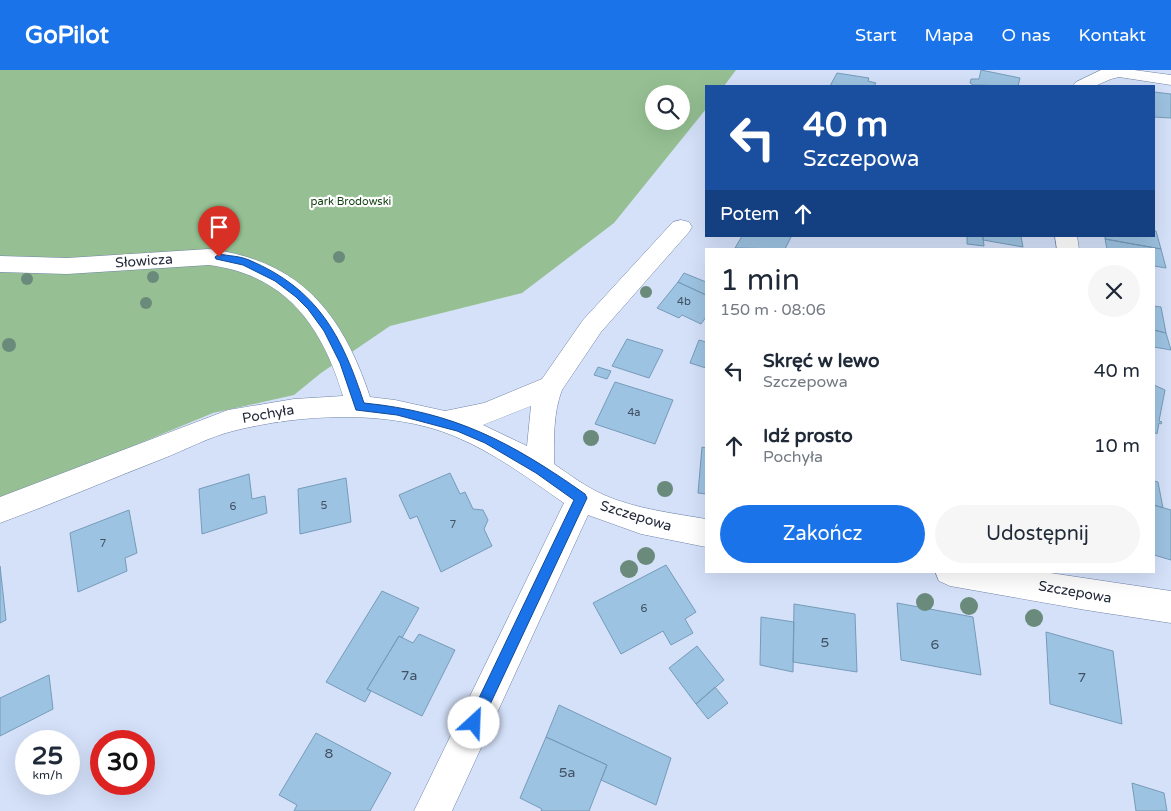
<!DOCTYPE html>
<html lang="pl">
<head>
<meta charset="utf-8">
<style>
  :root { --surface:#fff; --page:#f6f6f7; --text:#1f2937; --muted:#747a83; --accent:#1a73e8 }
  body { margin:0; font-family:"Varela Round",sans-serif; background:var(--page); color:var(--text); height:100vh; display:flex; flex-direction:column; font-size:19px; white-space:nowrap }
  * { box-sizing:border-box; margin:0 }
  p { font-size:16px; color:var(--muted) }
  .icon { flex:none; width:28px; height:28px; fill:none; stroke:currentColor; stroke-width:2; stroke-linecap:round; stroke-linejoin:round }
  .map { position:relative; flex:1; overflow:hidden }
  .panel { position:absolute; left:705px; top:178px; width:450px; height:325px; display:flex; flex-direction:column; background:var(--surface); border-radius:0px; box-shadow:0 5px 20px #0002 }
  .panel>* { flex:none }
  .hud { position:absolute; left:705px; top:15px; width:450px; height:152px; border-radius:0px; box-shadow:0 5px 20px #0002; background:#1a4fa0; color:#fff; overflow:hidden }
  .tools { position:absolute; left:645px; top:15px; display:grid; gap:10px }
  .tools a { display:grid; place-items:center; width:45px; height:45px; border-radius:50%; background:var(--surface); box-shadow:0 5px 20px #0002; font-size:25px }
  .speed { position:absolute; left:15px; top:660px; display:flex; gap:10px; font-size:25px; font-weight:700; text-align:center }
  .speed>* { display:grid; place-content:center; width:65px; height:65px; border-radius:50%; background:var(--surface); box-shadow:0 5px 20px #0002; line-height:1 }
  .speed small { font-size:12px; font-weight:400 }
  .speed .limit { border:8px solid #d22; background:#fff; color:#111 }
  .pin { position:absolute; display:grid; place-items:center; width:42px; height:42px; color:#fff; margin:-51px -21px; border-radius:50% 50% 50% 0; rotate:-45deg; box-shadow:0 0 5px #0007 }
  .pin .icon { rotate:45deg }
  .me { position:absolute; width:55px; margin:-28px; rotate:25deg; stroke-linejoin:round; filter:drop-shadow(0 0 4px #0008) }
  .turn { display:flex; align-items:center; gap:18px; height:105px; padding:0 15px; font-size:22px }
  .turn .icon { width:65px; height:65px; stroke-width:2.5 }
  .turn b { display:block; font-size:35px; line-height:42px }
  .then { display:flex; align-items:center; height:48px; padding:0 15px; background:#0003; gap:10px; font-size:19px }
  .round { display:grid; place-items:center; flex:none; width:52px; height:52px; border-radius:26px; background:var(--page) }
  .overview { display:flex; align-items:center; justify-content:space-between; height:85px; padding:0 15px }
  h1 { font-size:30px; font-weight:600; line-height:38px }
  .button { display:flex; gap:10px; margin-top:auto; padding:10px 15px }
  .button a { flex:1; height:58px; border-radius:30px; background:var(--accent); color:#fff; font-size:20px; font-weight:600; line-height:58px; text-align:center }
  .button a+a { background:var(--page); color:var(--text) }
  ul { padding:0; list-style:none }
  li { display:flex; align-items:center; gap:15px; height:75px; padding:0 15px }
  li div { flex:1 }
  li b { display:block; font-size:19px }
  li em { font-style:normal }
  header { display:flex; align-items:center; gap:30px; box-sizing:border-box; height:70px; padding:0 25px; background:var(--accent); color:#fff }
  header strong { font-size:24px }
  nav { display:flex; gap:28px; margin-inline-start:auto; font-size:18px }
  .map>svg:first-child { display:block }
</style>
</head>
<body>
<header>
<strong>GoPilot</strong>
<nav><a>Start</a><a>Mapa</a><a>O nas</a><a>Kontakt</a></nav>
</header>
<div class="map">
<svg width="1171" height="741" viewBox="0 0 1171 741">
  <rect width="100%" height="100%" fill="#d4e1f9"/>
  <!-- green -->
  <path fill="#96c093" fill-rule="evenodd" d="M0,0H736L724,16H706V39L614,153L522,223L390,256L321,303L294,325L213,343L75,400L0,428ZM654,24H681V51H654Z"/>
  <!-- building -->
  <path fill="#9dc3e2" stroke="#769bb9" d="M981,0L1020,8L1018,16L973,15L970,13L971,9H979Z
    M837,3L869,8L868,11L876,13L874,16H830Z
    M1154,22L1171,24V48L1154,47Z
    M1154,160L1156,161L1161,179L1105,169V166H1154Z
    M742,166H788L791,167L785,179L735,178Z
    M967,166H983L984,176L967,174Z
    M983,166H1021L1023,177L983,170Z
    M1105,169L1161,179L1166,198L1154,196V179H1107Z
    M684,203L706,212V225L678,212Z
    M678,212L706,225V247L701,254L682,245L679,248L657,238Z
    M1154,236L1161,237L1166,263L1154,260Z
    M1154,260L1166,263L1171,280L1154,277Z
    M627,269L663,280L649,308L612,296Z
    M699,270L706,272V298L690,293Z
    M598,297L611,301L607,309L594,305Z
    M615,312L673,330L655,374L595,354Z
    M1154,315L1165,320L1159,351L1162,352L1161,354L1159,353L1157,364L1154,362Z
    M702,377L706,378V424L698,423Z
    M450,403L460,424L465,422L473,439L483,440L488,450L484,459L492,476L441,502L417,446L410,449L399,425Z
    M249,404L252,429L265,426L267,443L202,464L199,419Z
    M346,408L351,452L300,464L298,419Z
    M1154,411L1158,412L1163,438L1154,435Z
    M1154,435L1171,440V490L1154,485Z
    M129,440L137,483L125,488L127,501L78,522L70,463Z
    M666,495L696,542L685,549L693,563L671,575L663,561L621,584L593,533Z
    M0,496L6,550L0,553Z
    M382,521L419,538L402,568L399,566L367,619L371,621L365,632L326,612Z
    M897,533L973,547L981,605L901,590Z
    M794,534L855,544L857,602L793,592Z
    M761,547L794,552L793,602L760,595Z
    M1046,562L1113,581L1122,654L1050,634Z
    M419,564L455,580L422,646L367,619L399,566L413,573Z
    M697,576L724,610L696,634L669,598Z
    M49,605L53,639L0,666V628Z
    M715,617L728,633L708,649L696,634Z
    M559,635L671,688L656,735L601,710L607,695L546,667Z
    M316,663L391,703L370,741H294L297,735L279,725Z
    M546,667L607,695L589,741H541L542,739L520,728Z
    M1132,713L1164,723L1167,741H1136Z"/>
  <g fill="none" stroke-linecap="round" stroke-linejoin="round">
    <!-- minor casing -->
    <g stroke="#7083a7" stroke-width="1">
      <path id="minor" d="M1101,0H1134L1171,5V15L1119,7L1111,9L1095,16H1073L1076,12Z
        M681,150L689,152L692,157L689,162L601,262L562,320C553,343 554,369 554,394C570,405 586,417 604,425C636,439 672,443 706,449V477L641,464L588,445L452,741H414L564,433C528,408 495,383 454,366C389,339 300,344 233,361C209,367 185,380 162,389C108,410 55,433 0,453V427L228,340L294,329L343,326C322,256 286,205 209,195L67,204L0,202V186L67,188L209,179C301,191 342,243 370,327L395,330L445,341L484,333L542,309L583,250L673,152ZM531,336L527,376L483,355Z
        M1055,166H1077L1079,179H1057Z
        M935,501H1037L1171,521V553L1086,540L950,516L939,511Z"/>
    </g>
    <!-- minor -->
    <use href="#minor" fill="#fff" fill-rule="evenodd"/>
  </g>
  <!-- trees -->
  <g fill="#6a8a7b">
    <circle cx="339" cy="187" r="6"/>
    <circle cx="153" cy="207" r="6"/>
    <circle cx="27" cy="209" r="6"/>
    <circle cx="646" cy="222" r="6"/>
    <circle cx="146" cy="233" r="6"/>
    <circle cx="9" cy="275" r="7"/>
    <circle cx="591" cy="368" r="8"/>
    <circle cx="665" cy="419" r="8"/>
    <circle cx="646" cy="486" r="9"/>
    <circle cx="629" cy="499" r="9"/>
    <circle cx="925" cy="532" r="9"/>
    <circle cx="969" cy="536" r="9"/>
    <circle cx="1034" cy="548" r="9"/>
  </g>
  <!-- route -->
  <path fill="#1a73e8" stroke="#114b97" d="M219,184C229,186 240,186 249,190C318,219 342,266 364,333C455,342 511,372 585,424L587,428L479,658L474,661L469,658L467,653L574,430L536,403L485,373L457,361L397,345L356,340L340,293L324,261L308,239L296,227L275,211L243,195L216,189L215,187Z"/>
  <g text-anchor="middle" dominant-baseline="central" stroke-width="4.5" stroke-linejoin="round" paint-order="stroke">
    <!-- far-park labels -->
    <g font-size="11" fill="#144214" stroke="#fff">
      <text x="351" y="131">park Brodowski</text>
    </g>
    <!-- number labels -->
    <g font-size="11" fill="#415063">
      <text x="684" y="231">4b</text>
      <text x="634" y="342">4a</text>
      <text x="324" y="435">5</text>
      <text x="233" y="436">6</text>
      <text x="453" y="454">7</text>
      <text x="103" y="473">7</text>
      <text x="644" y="538">6</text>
    </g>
    <!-- street labels -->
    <g font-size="14" fill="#222a39" stroke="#fff">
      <text transform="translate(144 191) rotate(-4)">Słowicza</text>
      <text transform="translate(268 344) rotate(-10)">Pochyła</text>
      <text transform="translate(636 446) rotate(17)">Szczepowa</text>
      <text transform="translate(1075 522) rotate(10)">Szczepowa</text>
    </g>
    <!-- near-number labels -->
    <g font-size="14" fill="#415063">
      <text x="825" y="572">5</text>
      <text x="935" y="574">6</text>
      <text x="409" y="605">7a</text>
      <text x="1082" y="607">7</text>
      <text x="329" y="683">8</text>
      <text x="567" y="702">5a</text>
    </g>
  </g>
</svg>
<div class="tools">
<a><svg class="icon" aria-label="search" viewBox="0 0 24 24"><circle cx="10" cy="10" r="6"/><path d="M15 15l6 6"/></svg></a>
</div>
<div class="speed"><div>25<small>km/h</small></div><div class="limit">30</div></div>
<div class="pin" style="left:219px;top:187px;background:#d93025"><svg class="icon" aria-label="arrive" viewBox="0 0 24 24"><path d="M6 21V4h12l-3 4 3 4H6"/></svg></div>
<svg class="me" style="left:474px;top:653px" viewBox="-20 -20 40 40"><circle r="19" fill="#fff"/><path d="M0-13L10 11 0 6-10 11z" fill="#1a73e8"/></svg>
<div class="hud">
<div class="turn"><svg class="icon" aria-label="left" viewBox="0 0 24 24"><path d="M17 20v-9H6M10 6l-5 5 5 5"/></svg><div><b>40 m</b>Szczepowa</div></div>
<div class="then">Potem<svg class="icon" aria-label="ahead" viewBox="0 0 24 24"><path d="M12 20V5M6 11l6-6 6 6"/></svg></div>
</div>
<section class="panel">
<div class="overview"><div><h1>1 min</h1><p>150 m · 08:06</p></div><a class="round"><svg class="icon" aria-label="close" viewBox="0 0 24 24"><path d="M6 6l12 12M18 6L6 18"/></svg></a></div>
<ul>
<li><svg class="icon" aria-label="left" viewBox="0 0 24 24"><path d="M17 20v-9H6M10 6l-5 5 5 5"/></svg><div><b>Skręć w lewo</b><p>Szczepowa</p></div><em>40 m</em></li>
<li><svg class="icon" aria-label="ahead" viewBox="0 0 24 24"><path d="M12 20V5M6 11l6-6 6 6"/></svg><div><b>Idź prosto</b><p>Pochyła</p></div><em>10 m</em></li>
</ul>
<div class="button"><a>Zakończ</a><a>Udostępnij</a></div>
</section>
</div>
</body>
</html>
